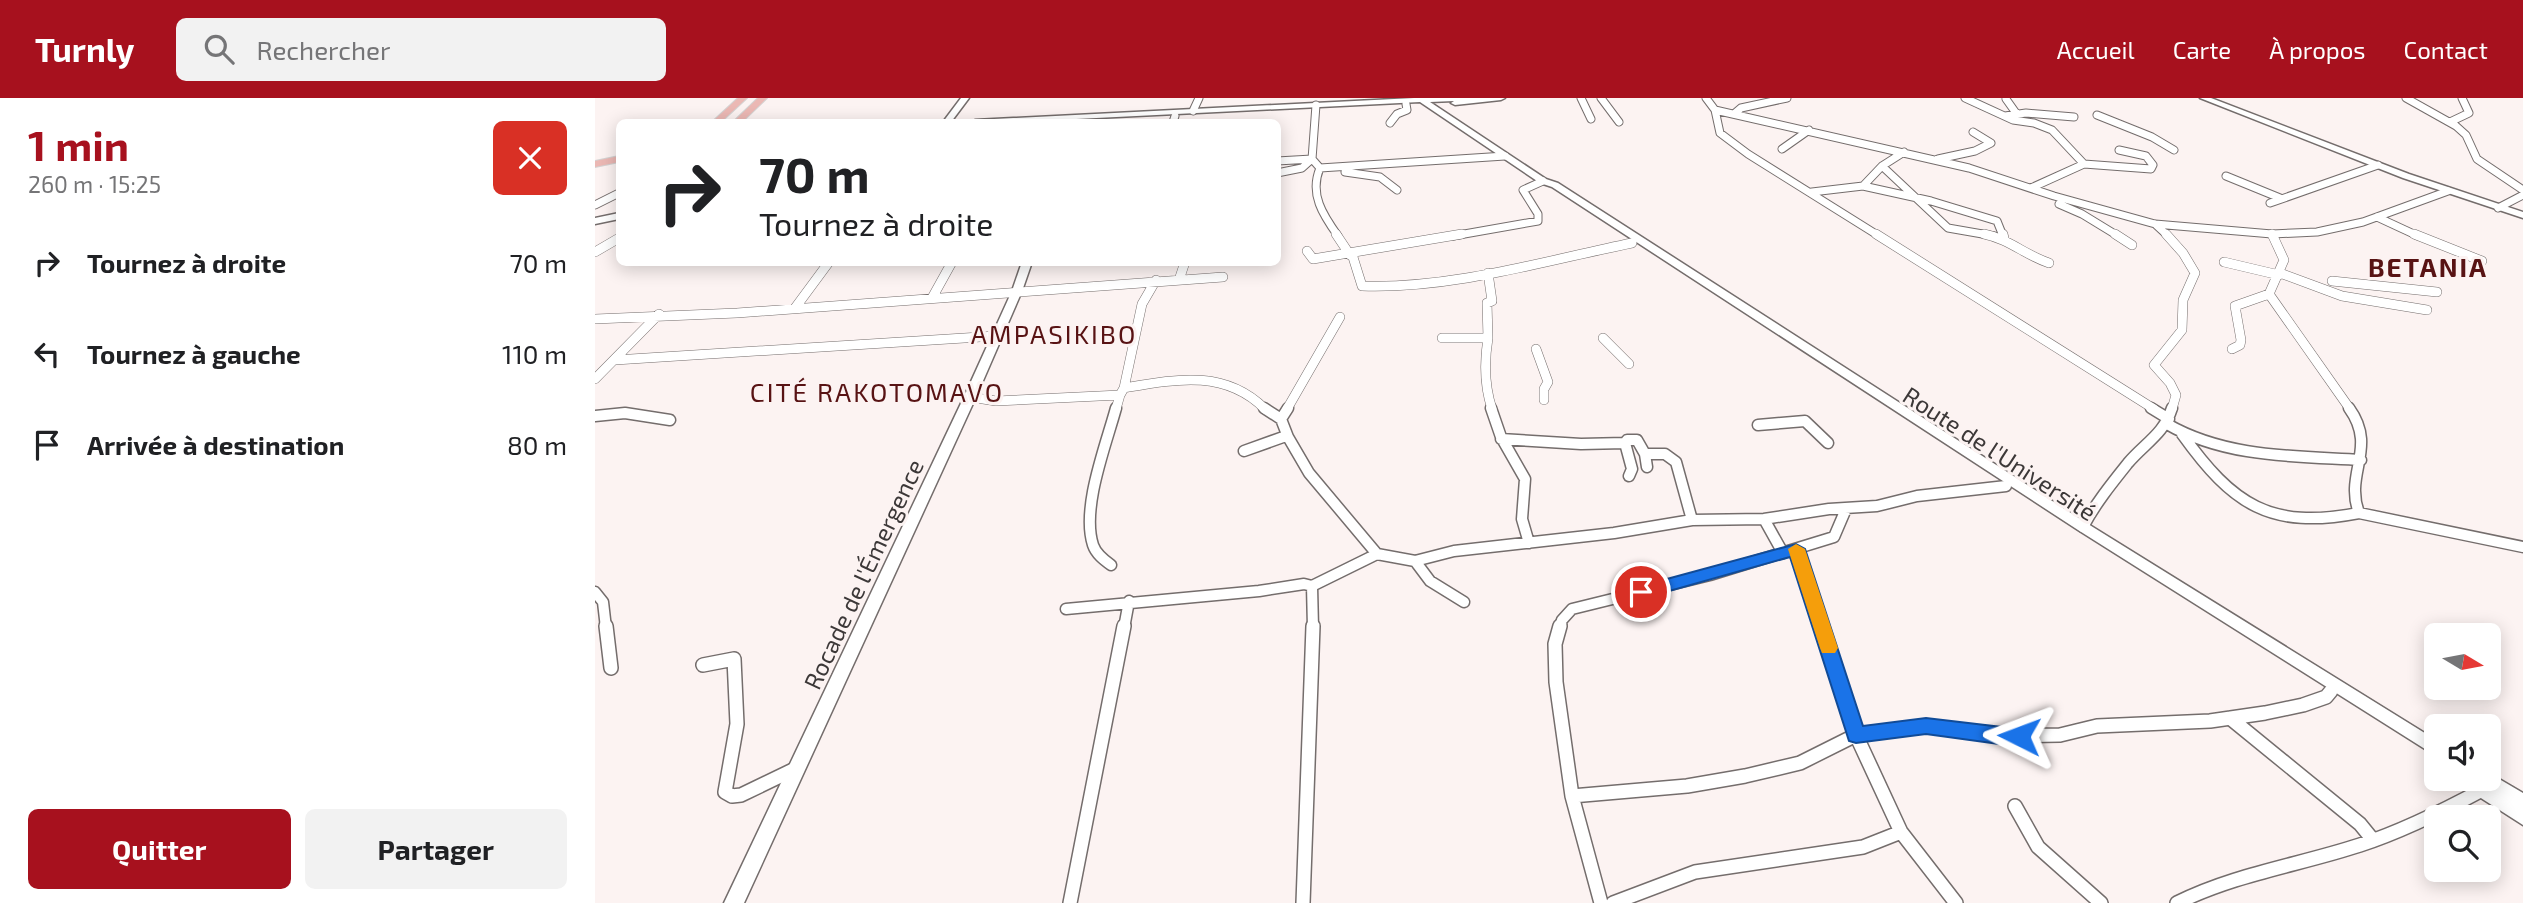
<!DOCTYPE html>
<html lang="fr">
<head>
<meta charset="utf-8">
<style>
  :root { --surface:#fff; --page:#f2f2f2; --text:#202124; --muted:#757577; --accent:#a7111e }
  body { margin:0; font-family:"Exo 2",sans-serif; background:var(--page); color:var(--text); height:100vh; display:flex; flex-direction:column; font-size:26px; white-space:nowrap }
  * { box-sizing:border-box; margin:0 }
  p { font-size:23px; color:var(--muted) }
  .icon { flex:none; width:38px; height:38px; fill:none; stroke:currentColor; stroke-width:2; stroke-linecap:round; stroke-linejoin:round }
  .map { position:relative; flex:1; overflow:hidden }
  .details { display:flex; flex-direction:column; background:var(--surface); width:595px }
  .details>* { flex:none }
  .banner { position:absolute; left:21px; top:21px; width:665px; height:147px; border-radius:10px; box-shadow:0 4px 18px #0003; background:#fff; color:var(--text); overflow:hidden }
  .needle { width:46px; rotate:100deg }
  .fabs { position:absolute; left:1829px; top:525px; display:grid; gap:14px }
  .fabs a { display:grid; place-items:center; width:77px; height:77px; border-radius:10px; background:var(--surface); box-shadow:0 4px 18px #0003; font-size:35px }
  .pin { position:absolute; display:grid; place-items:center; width:60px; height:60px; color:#fff; margin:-30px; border:4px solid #fff; border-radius:50%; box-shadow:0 2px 7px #0007 }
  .me { position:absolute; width:77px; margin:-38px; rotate:273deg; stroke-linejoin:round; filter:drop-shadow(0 0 5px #0008) }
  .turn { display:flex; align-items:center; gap:24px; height:147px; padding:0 28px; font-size:32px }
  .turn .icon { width:91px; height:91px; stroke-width:2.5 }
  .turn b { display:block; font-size:49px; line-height:60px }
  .round { display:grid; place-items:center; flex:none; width:74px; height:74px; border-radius:10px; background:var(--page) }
  .headline { display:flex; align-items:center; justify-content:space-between; height:119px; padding:0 28px }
  h1 { font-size:42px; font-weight:700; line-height:52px; color:var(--accent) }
  .cta { display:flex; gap:14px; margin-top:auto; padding:14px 28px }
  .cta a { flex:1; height:80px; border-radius:10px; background:var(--accent); color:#fff; font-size:28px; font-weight:700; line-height:80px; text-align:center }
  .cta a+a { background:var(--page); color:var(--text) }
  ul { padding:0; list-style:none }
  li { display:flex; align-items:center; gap:21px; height:91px; padding:0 28px }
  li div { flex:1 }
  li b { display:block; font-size:26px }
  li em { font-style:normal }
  header { display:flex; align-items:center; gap:42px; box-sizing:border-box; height:98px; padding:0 35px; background:var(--accent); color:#fff }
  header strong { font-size:33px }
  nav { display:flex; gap:38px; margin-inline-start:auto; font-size:24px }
  .search { width:490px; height:63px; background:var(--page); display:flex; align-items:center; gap:18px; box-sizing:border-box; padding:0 24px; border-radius:10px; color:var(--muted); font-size:26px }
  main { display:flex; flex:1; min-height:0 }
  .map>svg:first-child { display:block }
</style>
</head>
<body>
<header>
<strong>Turnly</strong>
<div class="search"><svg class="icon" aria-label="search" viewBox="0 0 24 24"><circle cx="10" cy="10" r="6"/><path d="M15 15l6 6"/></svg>Rechercher</div>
<nav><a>Accueil</a><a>Carte</a><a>À propos</a><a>Contact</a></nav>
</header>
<main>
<section class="details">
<div class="headline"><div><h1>1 min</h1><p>260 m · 15:25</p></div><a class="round" style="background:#d93025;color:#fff"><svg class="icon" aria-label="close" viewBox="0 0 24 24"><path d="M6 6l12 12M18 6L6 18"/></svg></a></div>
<ul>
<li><svg class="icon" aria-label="right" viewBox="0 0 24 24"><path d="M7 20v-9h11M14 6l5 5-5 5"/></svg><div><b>Tournez à droite</b></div><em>70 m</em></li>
<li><svg class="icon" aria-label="left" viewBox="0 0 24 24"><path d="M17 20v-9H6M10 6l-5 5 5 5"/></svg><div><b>Tournez à gauche</b></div><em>110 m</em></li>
<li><svg class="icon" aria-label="arrive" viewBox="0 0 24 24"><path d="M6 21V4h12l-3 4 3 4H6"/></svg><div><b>Arrivée à destination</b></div><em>80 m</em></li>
</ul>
<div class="cta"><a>Quitter</a><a>Partager</a></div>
</section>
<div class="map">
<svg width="1928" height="805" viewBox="0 0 1928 805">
  <rect width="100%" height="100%" fill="#fcf3f2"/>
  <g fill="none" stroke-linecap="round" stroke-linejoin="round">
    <!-- street-far3 casing -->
    <g stroke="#746d6c" stroke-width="9">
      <path id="street-far3" d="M986,0L996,21
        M1006,0L1024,24
        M1111,0L1120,12L1125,35L1153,56L1284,138
        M1370,0L1418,22L1439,25L1457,32L1489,66L1556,71L1558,67L1551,58L1524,52
        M1811,0L1861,28L1871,37L1882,61L1928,92
        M1411,1L1421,15
        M721,7L717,61L725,70C714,96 728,117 743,138
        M1120,12L1374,70L1459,98L1560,126L1677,136L1722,134L1768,124L1853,93
        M598,13L604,0
        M1139,16L1146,10L1192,0
        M1502,17L1557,39L1579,52
        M1410,18L1431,15L1479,19
        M578,24L580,18
        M1855,24L1874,15L1867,0
        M795,25L802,16L812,12L811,6
        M1187,51L1214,32
        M1343,61L1380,53L1396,45L1378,34
        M682,63L717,61
        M1287,68L1353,130L1399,138
        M725,70L910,58
        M750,74L785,79L802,92
        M682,75L707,70L717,61
        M1631,78L1685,100
        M1268,88L1336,103L1402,123L1408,138
        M1436,90L1489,66
        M1217,94L1268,88L1287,68L1309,54
        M1675,105L1783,67
        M1464,106L1487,116L1523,138
        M0,107L24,95
        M1903,110L1928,97
        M1782,119L1823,138
        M1560,126L1573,138
        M858,138L943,123V116L928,92L948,83"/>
    </g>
    <!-- street-far2 casing -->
    <g stroke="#746d6c" stroke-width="10">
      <path id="street-far2" d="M741,136L755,157
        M1281,136L1559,311
        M1389,136C1414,141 1430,157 1454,165
        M1408,136L1409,140
        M1520,136L1537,147
        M1571,136L1588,155L1600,175L1588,202L1587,232L1559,267L1575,285L1581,297L1577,311
        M1677,136L1689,162L1674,196L1755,311
        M1819,136L1887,163
        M712,153L718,161L867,136
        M0,154L24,140
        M757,156L767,188C857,191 949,163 1037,145
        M1629,164L1684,177
        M1685,175L1747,198L1832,212
        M584,182L590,164
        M1737,183L1842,194
        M337,200L357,164
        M200,210L234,164
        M0,221L142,215L628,179
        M847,240H893L892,205L897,203L893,175
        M893,240C889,265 889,287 897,311
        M1008,240L1034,266
        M941,251L953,284L949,291V302
        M1637,251L1645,247L1646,242L1640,208L1674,196
        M20,262L401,238
        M0,281L64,216
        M529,290L547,206L561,182
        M375,299L401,303L525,297L529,290C581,281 630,271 670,311
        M521,311L525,297
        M692,311L745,219"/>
    </g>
    <!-- street-far1 casing -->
    <g stroke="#746d6c" stroke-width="13">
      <path id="street-far1" d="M669,310L686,321
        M693,310L686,321L693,339L714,375L782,456L820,463L835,483L869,504
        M896,310L906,339L930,381L927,421L934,445
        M1556,310L1574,321
        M1754,310C1783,350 1749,375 1764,415L1928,449
        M0,318L30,315L75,322
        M1572,326C1631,360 1700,358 1766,362
        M1163,327L1210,323L1233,345
        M1587,336C1638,407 1675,432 1764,415
        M906,341L986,346L1030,345L1037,371L1034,378
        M1030,345L1032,342H1042L1050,356L1052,369
        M649,353L691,338
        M1050,356H1070L1081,364L1097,422
        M1169,421L1188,455
        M1488,429C1500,406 1517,385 1533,365C1550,345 1569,336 1577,310
        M1201,451L1226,530
        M820,463L859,453L1019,435L1097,422L1169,421L1234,411L1282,408L1322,398L1411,388
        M516,467C509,462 501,456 498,447C486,410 511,347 521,310
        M0,494L8,504L11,530
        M471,511L664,493L709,486L717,488
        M529,530L534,503
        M718,530L717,488L782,456
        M965,530L967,522L977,511L1115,477L1239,439L1251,411"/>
    </g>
    <!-- street casing -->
    <g stroke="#746d6c" stroke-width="16">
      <path id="street" d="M11,528L16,570
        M965,528L960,546L961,584L977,698L1006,805
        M1226,528L1261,637L1306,734L1361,805
        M108,567L139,561L142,626L130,694L137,698L146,697L202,670
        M1635,620L1765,726L1778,742
        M977,698L1092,688L1150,678L1205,665L1261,637L1331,628L1404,638L1465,637L1502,628L1615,623L1670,615L1708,607L1731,599L1736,593
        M1420,708L1443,749L1506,805
        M475,805L529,528
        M708,805L718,528
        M1018,805L1100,774L1268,749L1306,734
        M1582,805C1640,776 1704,767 1765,747C1808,733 1848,713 1887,692"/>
    </g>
    <!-- secondary casing -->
    <g stroke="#746d6c" stroke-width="3">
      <path id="secondary" d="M366,0H374L356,24H348Z
        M819,0H910L906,2L860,7L856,5L859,3L835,4L951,81L963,85L1493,426L1841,642V658L1483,432L957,89L945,85L825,4L420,24H376L380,22Z
        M1605,0H1616L1814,76L1928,114V120L1808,80Z
        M24,115V121L0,126V120Z
        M427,164H437L427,193L381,299L149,805H129L369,299L417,193Z
        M1894,675L1928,695V727L1864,686L1861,681H1894Z"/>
    </g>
    <!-- primary casing -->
    <g stroke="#d4d3d3" stroke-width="2">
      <path id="primary" d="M143,0H152L126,24H117Z
        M163,0H172L147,24H138Z
        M24,58V64L0,69V63Z"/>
    </g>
    <!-- street-far3 -->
    <use href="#street-far3" stroke="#fff" stroke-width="7"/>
    <!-- street-far2 -->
    <use href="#street-far2" stroke="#fff" stroke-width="9"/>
    <!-- street-far1 -->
    <use href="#street-far1" stroke="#fff" stroke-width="10"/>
    <!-- street -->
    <use href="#street" stroke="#fff" stroke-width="13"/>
    <!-- secondary -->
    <use href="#secondary" fill="#fff" fill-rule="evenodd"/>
    <!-- primary -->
    <use href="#primary" fill="#ebb8b4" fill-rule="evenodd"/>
  </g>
  <!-- route -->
  <path fill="#1a73e8" stroke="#114b97" stroke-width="2" d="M1201,446L1210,451L1268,628L1331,620L1432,632L1434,638L1432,644L1404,646L1331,636L1261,645L1254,643L1195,459L1046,501L1040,499L1038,494L1040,490L1046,488Z"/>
  <!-- slow -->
  <path fill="#f59e0b" d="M1201,446L1210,451L1243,550L1240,555H1227L1225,550L1193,451Z"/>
  <g text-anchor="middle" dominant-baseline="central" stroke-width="6" stroke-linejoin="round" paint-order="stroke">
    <!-- street labels -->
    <g font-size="24" fill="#3c3838" stroke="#fcf3f2">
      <text transform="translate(1405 355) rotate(33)">Route de l'Université</text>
      <text transform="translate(268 476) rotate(-65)">Rocade de l'Émergence</text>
    </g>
    <!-- far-district labels -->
    <g font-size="26" font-weight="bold" letter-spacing="2" fill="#581314" stroke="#fcf3f2">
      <text x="1833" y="168">BETANIA</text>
    </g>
    <!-- neighbourhood labels -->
    <g font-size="26" letter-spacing="2" fill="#581314" stroke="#fcf3f2">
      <text x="459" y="235">AMPASIKIBO</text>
      <text x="282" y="293">CITÉ RAKOTOMAVO</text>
    </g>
  </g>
</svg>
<div class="fabs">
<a><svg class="needle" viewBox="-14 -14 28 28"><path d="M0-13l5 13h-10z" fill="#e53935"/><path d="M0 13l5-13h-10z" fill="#757577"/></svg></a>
<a><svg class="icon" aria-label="sound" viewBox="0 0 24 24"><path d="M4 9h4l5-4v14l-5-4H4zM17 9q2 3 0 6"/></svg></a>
<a><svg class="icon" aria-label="search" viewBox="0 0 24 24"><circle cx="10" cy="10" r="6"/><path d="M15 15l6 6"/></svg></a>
</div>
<div class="pin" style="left:1046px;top:494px;background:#d93025"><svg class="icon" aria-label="arrive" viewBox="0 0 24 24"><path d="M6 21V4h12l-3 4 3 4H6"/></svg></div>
<svg class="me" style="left:1424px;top:638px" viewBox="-20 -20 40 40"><path d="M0-17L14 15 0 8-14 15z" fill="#1a73e8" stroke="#fff" stroke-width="4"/></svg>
<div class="banner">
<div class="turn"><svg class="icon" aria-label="right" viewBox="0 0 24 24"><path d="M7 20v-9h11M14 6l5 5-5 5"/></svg><div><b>70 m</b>Tournez à droite</div></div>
</div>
</div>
</main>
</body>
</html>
